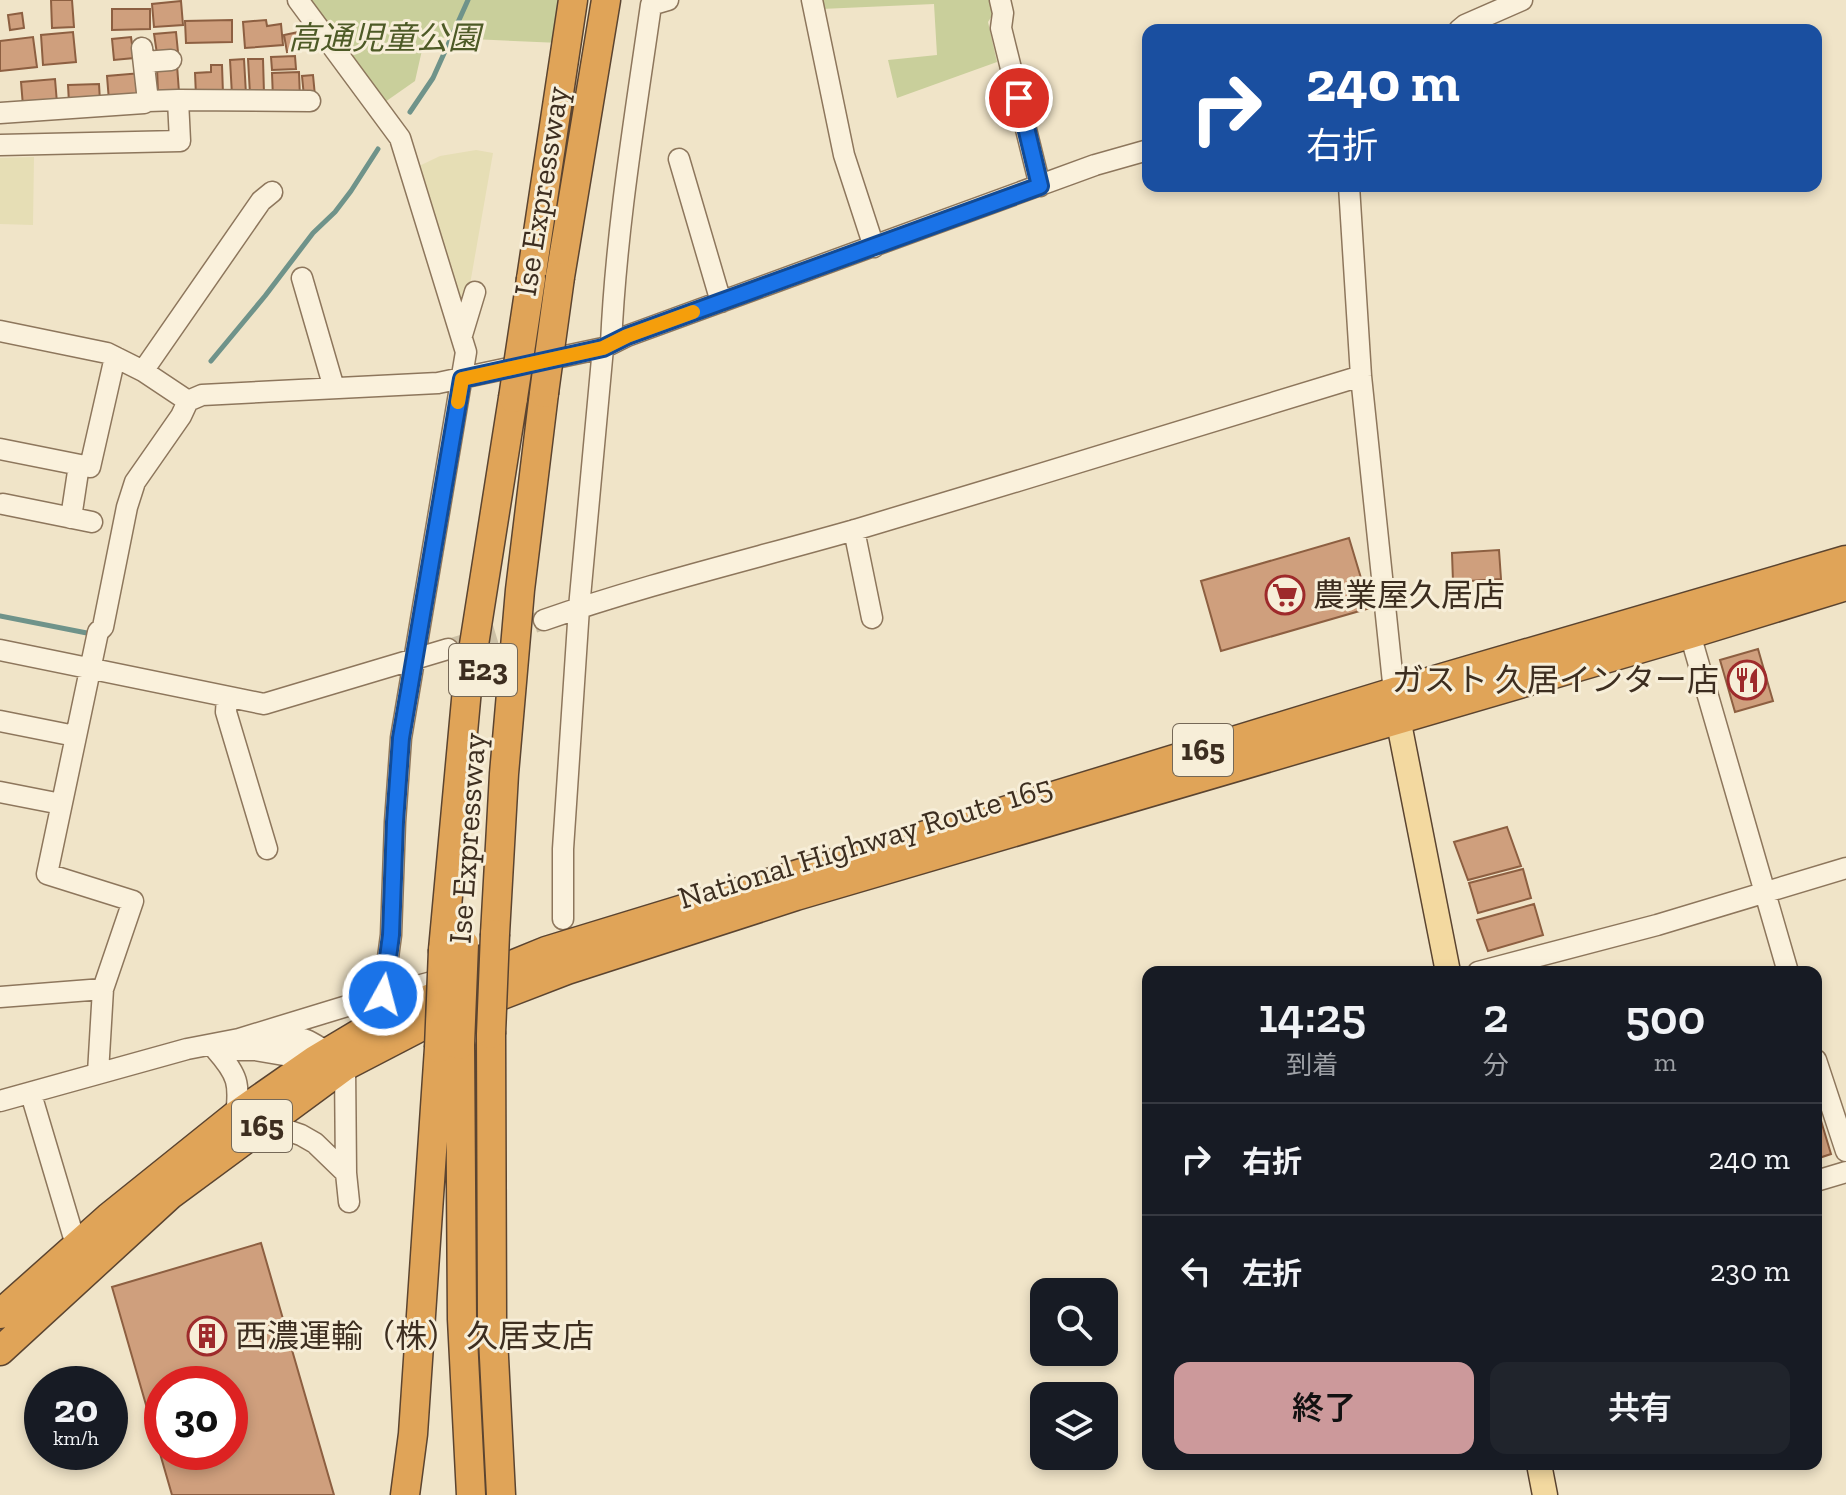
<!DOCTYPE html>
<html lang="ja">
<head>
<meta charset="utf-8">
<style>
  :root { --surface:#171b24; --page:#20242c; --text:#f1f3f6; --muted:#9ea1a6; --line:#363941; --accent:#cc999b }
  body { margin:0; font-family:"Zilla Slab","Noto Sans JP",serif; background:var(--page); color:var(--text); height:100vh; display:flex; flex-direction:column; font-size:30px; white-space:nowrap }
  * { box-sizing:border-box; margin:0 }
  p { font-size:26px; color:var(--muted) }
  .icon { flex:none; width:44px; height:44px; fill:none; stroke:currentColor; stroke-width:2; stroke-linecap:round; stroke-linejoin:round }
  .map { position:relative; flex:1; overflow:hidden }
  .drawer { position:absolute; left:1142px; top:966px; width:680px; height:504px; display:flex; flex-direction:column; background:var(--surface); border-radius:16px; box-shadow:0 4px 12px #0003 }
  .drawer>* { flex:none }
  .guide { position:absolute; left:1142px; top:24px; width:680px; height:168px; border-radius:16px; box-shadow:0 4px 12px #0003; background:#1a4fa0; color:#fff; overflow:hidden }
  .tools { position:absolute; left:1030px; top:1278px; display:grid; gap:16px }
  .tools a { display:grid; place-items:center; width:88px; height:88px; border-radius:16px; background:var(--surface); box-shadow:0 4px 12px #0003; font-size:40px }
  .speed { position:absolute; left:24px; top:1366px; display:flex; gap:16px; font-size:40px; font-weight:700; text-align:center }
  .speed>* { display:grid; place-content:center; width:104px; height:104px; border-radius:50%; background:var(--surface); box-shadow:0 4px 12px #0003; line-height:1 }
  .speed small { font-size:20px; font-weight:400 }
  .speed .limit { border:12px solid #d22; background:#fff; color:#111 }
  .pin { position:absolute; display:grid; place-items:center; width:68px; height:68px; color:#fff; margin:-34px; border:4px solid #fff; border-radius:50%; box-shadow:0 2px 8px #0007 }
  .me { position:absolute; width:88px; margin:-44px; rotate:7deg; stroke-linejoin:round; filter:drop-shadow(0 0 6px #0008) }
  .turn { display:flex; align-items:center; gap:28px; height:168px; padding:0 32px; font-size:36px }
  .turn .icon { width:104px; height:104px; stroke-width:2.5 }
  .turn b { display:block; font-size:56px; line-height:68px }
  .eta { display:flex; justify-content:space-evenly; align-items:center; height:136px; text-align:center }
  .eta b { font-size:48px; font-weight:600; line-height:56px }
  .cta { display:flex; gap:16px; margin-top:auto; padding:16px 32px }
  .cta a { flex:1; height:92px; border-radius:16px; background:var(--accent); color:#111; font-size:32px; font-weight:600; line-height:92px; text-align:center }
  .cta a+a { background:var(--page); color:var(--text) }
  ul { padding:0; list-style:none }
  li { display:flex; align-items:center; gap:24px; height:112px; padding:0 32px; border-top:2px solid var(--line) }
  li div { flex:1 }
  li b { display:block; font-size:30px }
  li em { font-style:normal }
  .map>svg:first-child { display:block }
</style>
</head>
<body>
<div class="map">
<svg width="1846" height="1495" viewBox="0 0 1846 1495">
  <rect width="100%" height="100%" fill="#f0e4c8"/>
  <!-- farmland -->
  <path fill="#e6deb5" d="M476,150L493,153L469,290L461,302L417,167L440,156Z
    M34,157L33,225L0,224V158Z"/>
  <!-- green -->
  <path fill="#c9cf9b" d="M307,0H567L560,43L428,37L427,28L415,81L385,102Z
    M820,0H990L993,14L988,22L997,62L897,98L888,60L937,55L934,4L821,9Z"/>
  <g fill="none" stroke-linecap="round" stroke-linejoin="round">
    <!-- stream -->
    <path stroke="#6f938a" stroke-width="5" d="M410,112L433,78L468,0
      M211,361L265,296L313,233L335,212L351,191L378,149
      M0,616L92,634"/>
  </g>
  <!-- building -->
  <path fill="#cf9f7d" stroke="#8d5f41" stroke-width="2" fill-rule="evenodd" d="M51,0H72L74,27L52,28Z
    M181,1L183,25L154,27L152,4Z
    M112,9H150V29L112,30Z
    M22,13L24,28L10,30L8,15Z
    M232,20V42L186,43L185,21Z
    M266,20L267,26L281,24L283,45L245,48L243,22Z
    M303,31L306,48L287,52L284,35Z
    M73,32L76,62L43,65L41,35Z
    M176,32L178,52L157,54L154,34Z
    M33,37L37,67L0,71V41Z
    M131,37L134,58L114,60L112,39Z
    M295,56L296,69L272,70L271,57Z
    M244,59L246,94L232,95L230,60Z
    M248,59H263L264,93L250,94Z
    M177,65L179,92L158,93L157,67Z
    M211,65H222L223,94L196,96L195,73L211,72Z
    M299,72L300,98L273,99L272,73Z
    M141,73L143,98L109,101L107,76Z
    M313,75L315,96L304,97L302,76Z
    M55,79L57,103L23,106L21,82Z
    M99,84L100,101L69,103L68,85Z
    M1349,538L1370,608L1221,651L1201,581Z
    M1499,550L1501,579L1453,582L1452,553Z
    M1758,649L1773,701L1735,712L1720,660Z
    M1507,827L1521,866L1468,880L1454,842Z
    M1523,869L1531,898L1478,913L1469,883Z
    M1534,904L1543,935L1488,951L1477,920Z
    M1816,1104L1831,1154L1816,1159Z
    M261,1243L334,1495H172L112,1287ZM162,1384H230V1452H162Z"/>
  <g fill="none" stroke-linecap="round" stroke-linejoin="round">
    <!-- minor-tunnel -->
    <path stroke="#ccc0a6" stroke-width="20" stroke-dasharray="20 10" stroke-linecap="butt" d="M448,649L544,620"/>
    <!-- minor casing -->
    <g stroke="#8d765c" stroke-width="23">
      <path id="minor" d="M298,0L400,138L466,352L401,738L395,822L391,935L383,995
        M812,0L844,155L874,247
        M1000,0L1003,13L1001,28L1040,186
        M1459,30L1465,25L1522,0
        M142,48L148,101
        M144,62L171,60
        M178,100L310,101
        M0,113L144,103L148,101L178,100L180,141L0,145
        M679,159L721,302
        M1349,186L1361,376L1394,692
        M302,278L334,388
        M0,331L107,353L143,371L188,401
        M462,335L475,292
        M611,344C616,230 635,117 651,5L668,0
        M143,371L261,201L272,192
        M0,449L90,467L115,357
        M3,504L92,522
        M71,518L79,465
        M854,530L872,618
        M544,620C647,584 753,559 858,529C1026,479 1194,427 1361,376
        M1690,634L1788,972
        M0,650L264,704L448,649
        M227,697L226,712L267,849
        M0,721L75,736
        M0,792L61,804
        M563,919V849L579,608L603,348
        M1478,972L1657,925L1846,868
        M0,997L103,989
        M271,1036C302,1034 312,1041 336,1059
        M216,1050C238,1075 240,1084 236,1115
        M224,1050H255L319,1061
        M1816,1060L1846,1151
        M345,1066L346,1173L349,1202
        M98,1073L103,989L133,901L47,874L98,632L103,627L127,507L135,482L181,416L188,401L202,395L438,383L603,348L627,336L1095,165L1148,150
        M31,1094L73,1235
        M0,1101L187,1049L239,1039L383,995L451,977
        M266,1123L301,1135L315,1143L346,1173
        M1816,1181L1846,1172"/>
    </g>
    <!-- major casing -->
    <g stroke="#5b4430" stroke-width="27">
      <path id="major" d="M1395,703L1448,972
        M1539,1464L1545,1495"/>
    </g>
    <!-- highway casing -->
    <g stroke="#5b4430" stroke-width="31">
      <path id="highway" d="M560,277L606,0
        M531,279L573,0
        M495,934L504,774L520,590L544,393
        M443,950L467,689L513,398
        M491,1034L492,1318L501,1495
        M460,1045L462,1319L471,1495
        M0,1314L109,1217L236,1115L315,1060L392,1014L546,951L1394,692L1846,560
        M0,1351L170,1195L345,1066L424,1025L567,970L796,896L1690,634L1846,586
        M405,1495L413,1434L439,1048"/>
    </g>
    <!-- minor -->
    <use href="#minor" stroke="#faf1dc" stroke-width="20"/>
    <!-- major -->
    <use href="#major" stroke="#f3d9a0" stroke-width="24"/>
    <!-- highway -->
    <use href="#highway" stroke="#e0a458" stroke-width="28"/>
    <!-- highway-bridge casing -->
    <g stroke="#5b4430" stroke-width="31" stroke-linecap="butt">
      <path id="highway-bridge" d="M544,393L560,277
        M513,398L531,279
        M491,1034L495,934
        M460,1045L464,944
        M439,1048L443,950"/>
    </g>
    <!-- highway-bridge -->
    <use href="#highway-bridge" stroke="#e0a458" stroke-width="28"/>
  </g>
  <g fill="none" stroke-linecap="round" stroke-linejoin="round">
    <!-- route casing -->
    <g stroke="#114b97" stroke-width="20">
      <path id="route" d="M383,995L391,935L395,822L401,738L462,379L603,348L627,336L1040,186L1019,98"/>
    </g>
    <!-- route -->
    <use href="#route" stroke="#1a73e8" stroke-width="14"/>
    <!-- slow -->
    <path stroke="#f59e0b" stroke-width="14" d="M458,402L462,379L603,348L627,336L693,312"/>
  </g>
  <!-- icons -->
  <defs>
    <g id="supermarket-ring" transform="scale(2)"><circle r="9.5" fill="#f7eed8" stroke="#9e2a2b" stroke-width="1.5"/><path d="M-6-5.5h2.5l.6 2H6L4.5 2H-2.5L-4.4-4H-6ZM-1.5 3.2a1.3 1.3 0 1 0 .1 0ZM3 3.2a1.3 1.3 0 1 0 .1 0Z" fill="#9e2a2b"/></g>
    <g id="restaurant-ring" transform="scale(2)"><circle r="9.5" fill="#f7eed8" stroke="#9e2a2b" stroke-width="1.5"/><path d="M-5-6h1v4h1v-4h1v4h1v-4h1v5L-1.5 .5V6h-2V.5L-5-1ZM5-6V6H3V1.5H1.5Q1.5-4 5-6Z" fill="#9e2a2b"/></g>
    <g id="building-ring" transform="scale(2)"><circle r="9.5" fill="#f7eed8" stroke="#9e2a2b" stroke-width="1.5"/><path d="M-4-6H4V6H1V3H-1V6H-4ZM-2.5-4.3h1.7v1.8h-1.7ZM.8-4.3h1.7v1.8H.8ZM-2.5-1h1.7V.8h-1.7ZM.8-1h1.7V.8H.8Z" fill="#9e2a2b"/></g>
  </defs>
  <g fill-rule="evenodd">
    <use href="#supermarket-ring" x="1285" y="595"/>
    <use href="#restaurant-ring" x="1747" y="680"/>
    <use href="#building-ring" x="207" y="1336"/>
  </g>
  <g text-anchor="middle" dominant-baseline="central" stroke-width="6" stroke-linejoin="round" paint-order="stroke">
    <!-- shield labels -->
    <g fill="#f7eed8" stroke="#756857" stroke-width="2">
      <rect x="449" y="644" width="68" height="52" rx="6"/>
      <rect x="1173" y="724" width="60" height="52" rx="6"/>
      <rect x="232" y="1100" width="60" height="52" rx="6"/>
    </g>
    <g font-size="30" font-weight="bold" fill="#3d2e20">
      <text x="483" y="670">E23</text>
      <text x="1203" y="750">165</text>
      <text x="262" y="1126">165</text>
    </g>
    <!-- park labels -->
    <g font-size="32" font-style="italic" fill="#4d5a26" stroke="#f7eed8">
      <text x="384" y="38">高通児童公園</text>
    </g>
    <!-- street labels -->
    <g font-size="32" fill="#3d2e20" stroke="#f7eed8">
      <text transform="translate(541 191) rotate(-81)">Ise Expressway</text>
      <text transform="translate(467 838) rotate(-86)">Ise Expressway</text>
      <text transform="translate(865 842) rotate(-17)">National Highway Route 165</text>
    </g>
    <!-- poi labels -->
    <g font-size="32" fill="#3d2e20" stroke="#f7eed8" text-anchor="start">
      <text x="1313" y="595">農業屋久居店</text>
      <text x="1719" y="680" text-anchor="end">ガスト 久居インター店</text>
      <text x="235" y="1336">西濃運輸（株） 久居支店</text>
    </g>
  </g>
</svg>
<div class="tools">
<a><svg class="icon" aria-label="search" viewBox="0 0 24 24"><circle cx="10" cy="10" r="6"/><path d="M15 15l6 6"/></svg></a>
<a><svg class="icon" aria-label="layers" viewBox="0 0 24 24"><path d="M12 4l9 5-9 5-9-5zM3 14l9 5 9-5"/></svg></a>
</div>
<div class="speed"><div>20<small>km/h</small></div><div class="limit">30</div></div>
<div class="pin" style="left:1019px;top:98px;background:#d93025"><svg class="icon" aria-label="arrive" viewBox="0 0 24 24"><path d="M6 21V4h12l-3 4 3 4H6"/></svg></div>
<svg class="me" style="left:383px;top:995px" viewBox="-20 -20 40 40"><circle r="17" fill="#1a73e8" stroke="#fff" stroke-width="3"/><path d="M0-11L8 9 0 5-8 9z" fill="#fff"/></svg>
<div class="guide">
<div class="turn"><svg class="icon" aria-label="right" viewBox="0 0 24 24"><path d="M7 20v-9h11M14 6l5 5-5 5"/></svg><div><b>240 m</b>右折</div></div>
</div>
<section class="drawer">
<div class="eta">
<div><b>14:25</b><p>到着</p></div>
<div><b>2</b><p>分</p></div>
<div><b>500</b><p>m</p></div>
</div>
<ul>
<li><svg class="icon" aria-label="right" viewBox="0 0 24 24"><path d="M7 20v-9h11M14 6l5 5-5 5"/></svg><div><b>右折</b></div><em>240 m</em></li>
<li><svg class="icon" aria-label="left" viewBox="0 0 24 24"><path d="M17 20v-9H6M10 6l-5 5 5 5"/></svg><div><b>左折</b></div><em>230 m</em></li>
</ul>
<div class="cta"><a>終了</a><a>共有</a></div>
</section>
</div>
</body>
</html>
